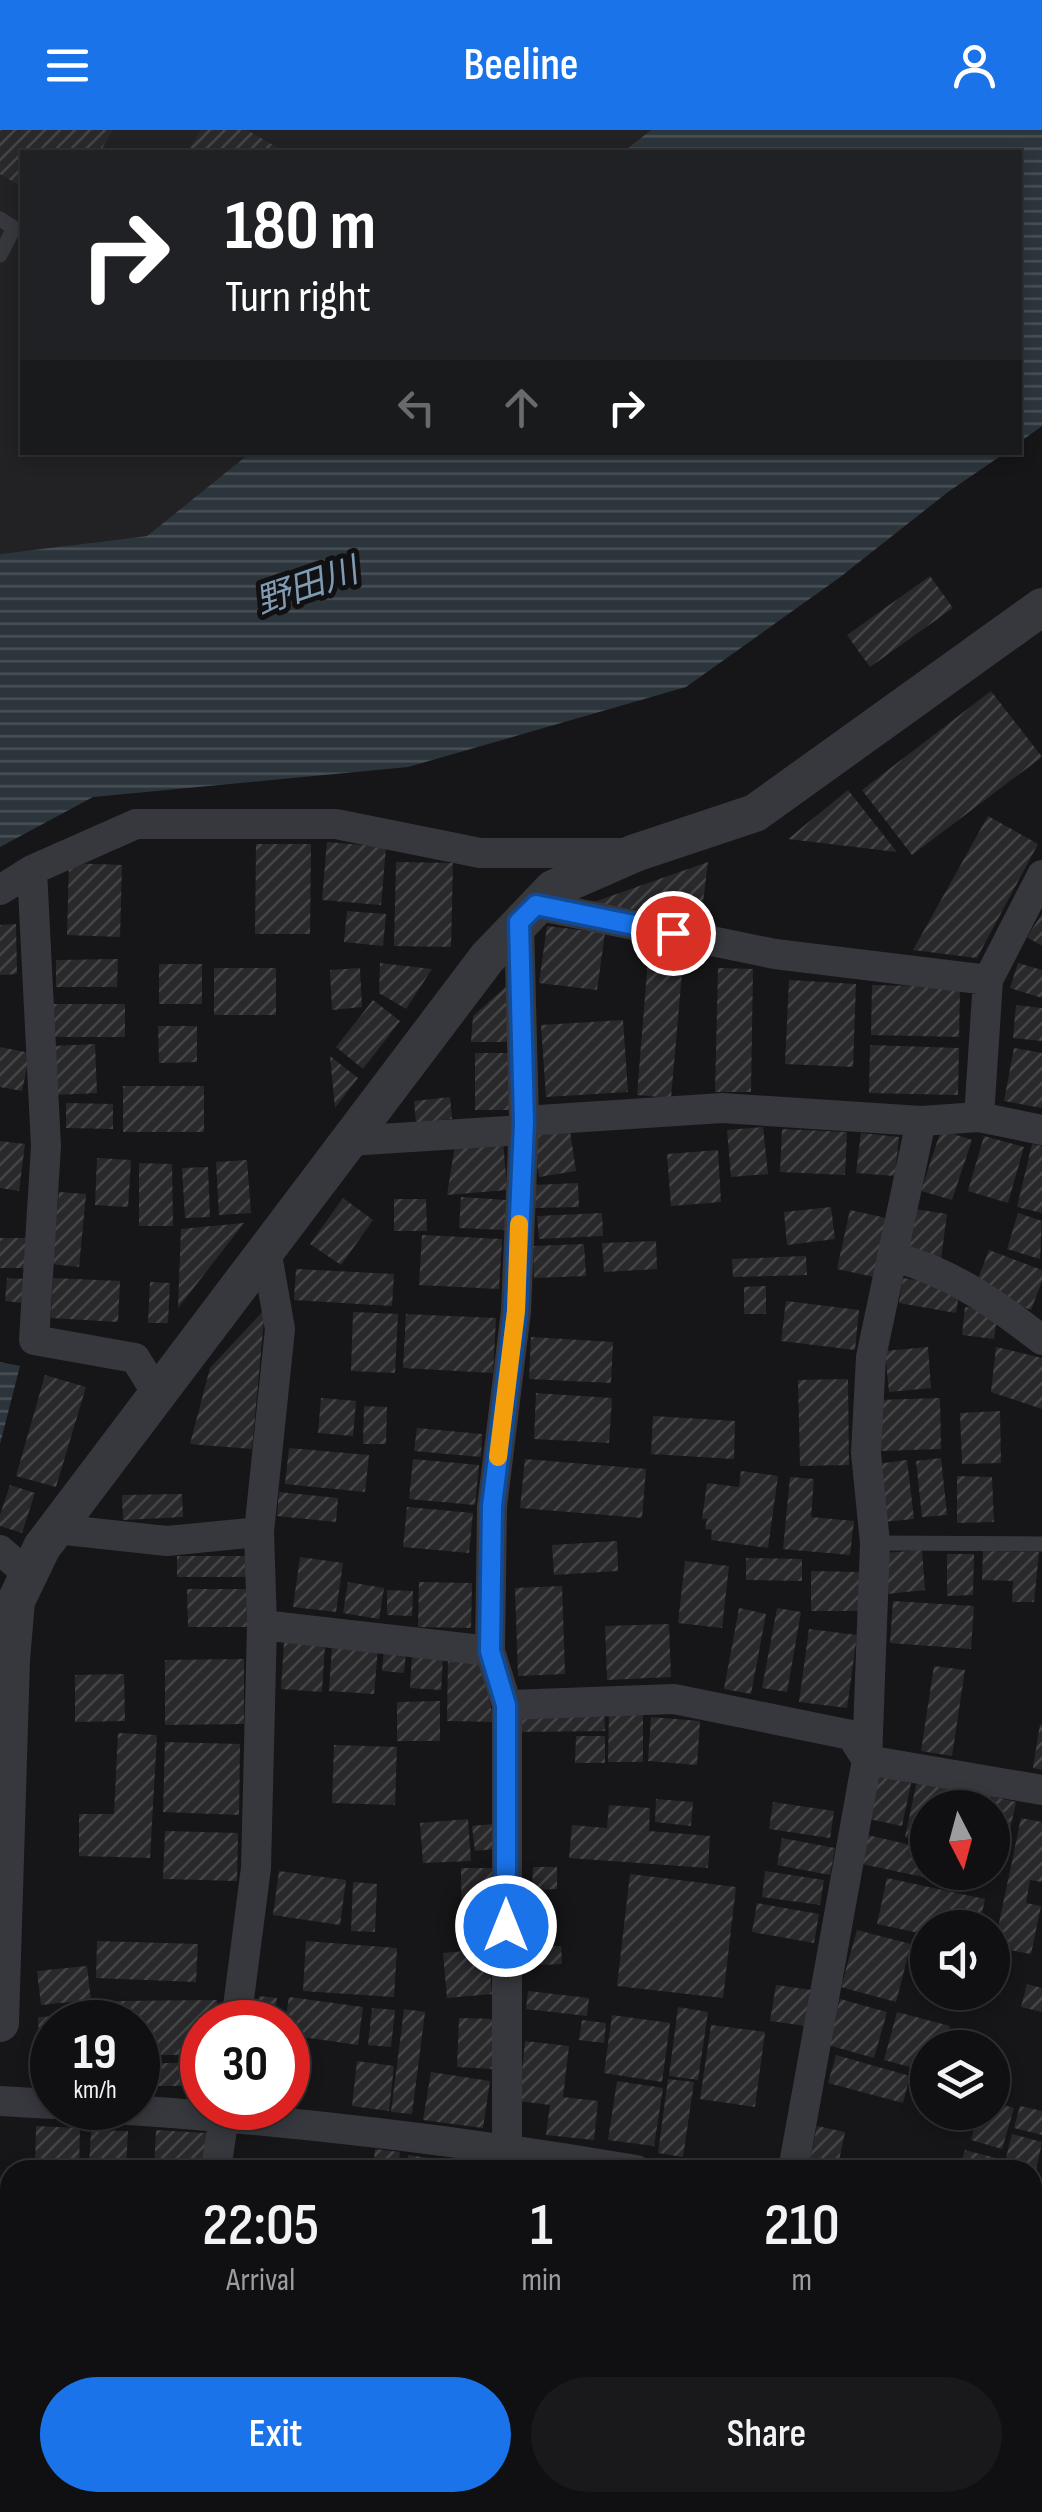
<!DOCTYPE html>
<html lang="en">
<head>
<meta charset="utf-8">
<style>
  :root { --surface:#101012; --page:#19191b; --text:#f1f3f6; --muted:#9c9d9f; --line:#303032; --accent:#1a73e8 }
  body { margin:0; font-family:"Sofia Sans Condensed","Noto Sans JP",sans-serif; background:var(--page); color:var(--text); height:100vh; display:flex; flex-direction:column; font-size:38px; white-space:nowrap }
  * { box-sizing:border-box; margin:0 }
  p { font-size:32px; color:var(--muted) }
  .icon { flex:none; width:55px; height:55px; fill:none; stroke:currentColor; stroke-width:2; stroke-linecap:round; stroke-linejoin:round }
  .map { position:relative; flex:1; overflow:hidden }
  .sheet { position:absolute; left:0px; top:2030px; width:1042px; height:352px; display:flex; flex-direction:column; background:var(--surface); border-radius:30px 30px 0 0; box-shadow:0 5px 15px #0003,0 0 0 2px var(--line) }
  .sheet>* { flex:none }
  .top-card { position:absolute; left:20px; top:20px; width:1002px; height:305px; border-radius:0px; box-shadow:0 5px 15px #0003,0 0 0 2px var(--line); background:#202124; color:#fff; overflow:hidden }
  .needle { width:65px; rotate:174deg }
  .buttons { position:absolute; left:910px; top:1660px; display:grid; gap:20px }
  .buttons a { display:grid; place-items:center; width:100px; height:100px; border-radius:50%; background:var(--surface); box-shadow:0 5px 15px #0003,0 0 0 2px var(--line); font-size:50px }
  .speed { position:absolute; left:30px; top:1870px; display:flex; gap:20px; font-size:50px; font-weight:700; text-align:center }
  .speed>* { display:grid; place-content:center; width:130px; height:130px; border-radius:50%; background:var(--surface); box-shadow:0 5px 15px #0003,0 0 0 2px var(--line); line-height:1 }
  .speed small { font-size:25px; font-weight:400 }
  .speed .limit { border:15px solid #d22; background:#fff; color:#111 }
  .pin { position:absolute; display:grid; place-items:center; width:85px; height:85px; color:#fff; margin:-42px; border:5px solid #fff; border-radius:50%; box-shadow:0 2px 10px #0007 }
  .me { position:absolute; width:110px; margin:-55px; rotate:0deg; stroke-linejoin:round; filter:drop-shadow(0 0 8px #0008) }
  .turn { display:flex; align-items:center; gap:35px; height:210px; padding:0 40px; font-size:45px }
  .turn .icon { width:130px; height:130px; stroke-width:2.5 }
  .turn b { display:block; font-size:70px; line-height:85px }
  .lanes { display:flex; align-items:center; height:95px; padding:0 40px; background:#0003; justify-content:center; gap:50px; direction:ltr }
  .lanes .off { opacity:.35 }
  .eta { display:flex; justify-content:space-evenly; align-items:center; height:170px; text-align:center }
  .eta b { font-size:60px; font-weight:600; line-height:70px }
  .primary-button { display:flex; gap:20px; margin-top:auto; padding:20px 40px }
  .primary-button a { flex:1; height:115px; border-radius:60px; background:var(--accent); color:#fff; font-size:40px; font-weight:600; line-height:115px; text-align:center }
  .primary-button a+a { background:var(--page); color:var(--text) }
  header { display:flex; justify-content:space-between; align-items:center; height:130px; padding:0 40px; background:var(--accent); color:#fff; font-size:45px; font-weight:600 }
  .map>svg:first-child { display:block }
</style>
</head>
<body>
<header><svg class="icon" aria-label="menu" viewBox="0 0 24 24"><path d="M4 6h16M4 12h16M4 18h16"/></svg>Beeline<svg class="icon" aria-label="person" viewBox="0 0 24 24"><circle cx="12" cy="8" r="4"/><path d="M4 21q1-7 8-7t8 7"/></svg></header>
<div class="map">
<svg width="1042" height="2382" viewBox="0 0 1042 2382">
  <defs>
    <pattern id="water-rules" width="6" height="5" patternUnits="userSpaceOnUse" patternTransform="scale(2.5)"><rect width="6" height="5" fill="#2c353c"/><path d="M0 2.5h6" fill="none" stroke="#485056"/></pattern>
    <pattern id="building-hatch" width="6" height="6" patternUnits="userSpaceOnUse" patternTransform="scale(2.5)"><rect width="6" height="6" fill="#29292c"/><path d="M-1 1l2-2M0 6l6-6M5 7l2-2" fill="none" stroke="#454548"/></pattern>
  </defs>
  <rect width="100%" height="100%" fill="#161618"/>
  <!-- built -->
  <path fill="#222225" d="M0,0H651L623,22H22V322L250,323L147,406L0,424Z"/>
  <!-- water -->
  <path fill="url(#water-rules)" d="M651,0H1042V296L1020,312V22H623Z
    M250,323V322L1005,323L948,362L839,448L686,557L408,637L93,667L0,717V424L147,406Z
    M0,1232L20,1236L0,1314Z"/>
  <!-- building -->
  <path fill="url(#building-hatch)" d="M0,0H113L100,22H22V57L0,44Z
    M201,0H247L285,22H187Z
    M930,446L953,478L870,537L847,505Z
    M991,561L1042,627L912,725L862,660Z
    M848,660L897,722L788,709Z
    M988,686L1038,714L977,828L913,820Z
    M327,712L386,717L381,775L322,770Z
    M256,714H311L310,804H255Z
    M396,732L453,733L451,817L394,816Z
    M708,732L701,789L591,773Z
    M69,733L122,735L120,807L67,805Z
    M347,781L386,784L383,816L344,812Z
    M1042,784V816L1027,807Z
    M16,794L17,844L0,845V795Z
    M547,796L605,803L597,860L539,853Z
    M649,817L684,820L671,968L637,965Z
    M118,829L117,857H56V830Z
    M380,833L432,839L406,879L379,863Z
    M1018,833L1042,840V868L1010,858Z
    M159,834H202V874H159Z
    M214,838H276V885H214Z
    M360,838L362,877L332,880L330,840Z
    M718,838L753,839L751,962H715Z
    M789,850L856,854L853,937L785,934Z
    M511,852L512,912H471L473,886Z
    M872,855L960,857L959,907L871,905Z
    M373,870L400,891L363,939L336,917Z
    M50,874H125V907H49Z
    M1016,875L1042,878V911L1013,908Z
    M623,890L628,962L546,967L541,895Z
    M158,896H197V932L159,933Z
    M95,914L97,963L55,965L53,916Z
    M870,915L959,918L958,965L869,963Z
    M0,917L30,923L22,961L0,957Z
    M1014,918L1042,923V978L1004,971Z
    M475,923H512L513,980H475Z
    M330,926L358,948L335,978Z
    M123,956H204V1002H123Z
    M450,967L452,989L416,993L414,971Z
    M66,973L113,974V999L66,998Z
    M763,997L768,1044L731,1047L727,1000Z
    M782,999L847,1002L845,1045L780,1042Z
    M941,1000L972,1010L952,1070L921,1061Z
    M570,1001L576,1041L539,1047L533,1006Z
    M861,1003L899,1007L895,1046L856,1043Z
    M984,1006L1024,1017L1008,1073L968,1061Z
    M503,1010L507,1060L447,1065L455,1015Z
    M0,1011L25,1014L19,1061L0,1058Z
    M1032,1014L1042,1016V1083L1017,1077Z
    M718,1020L721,1072L671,1076L667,1024Z
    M97,1028L131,1030L128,1077L95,1075Z
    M247,1030L251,1083L219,1085L216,1032Z
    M139,1033L172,1034L173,1096H139Z
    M208,1037L210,1087L185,1088L182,1038Z
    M578,1053L579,1077L534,1078L533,1055Z
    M59,1062L86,1064L79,1137L51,1134Z
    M461,1067L506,1070L505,1100L459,1098Z
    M343,1068L373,1090L341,1135L310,1114Z
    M394,1069H426L427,1101H394Z
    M831,1077L835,1109L787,1115L784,1082Z
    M915,1079L947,1084L941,1129L908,1123Z
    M850,1080L886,1088L874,1147L837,1139Z
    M602,1083L603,1106L539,1109L537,1086Z
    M1018,1083L1042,1091L1040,1129L1007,1119Z
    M244,1093L178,1178L181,1099Z
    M422,1105L502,1109L499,1159L419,1155Z
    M0,1108H30V1138H0Z
    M656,1111L657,1139L604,1142L602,1113Z
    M584,1114L586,1146L534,1148L533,1116Z
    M989,1120L1042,1140V1151L1031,1180L974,1159Z
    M806,1126L807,1145L733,1147L732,1129Z
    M296,1139L394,1144L392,1176L294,1170Z
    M7,1148L25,1149L23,1173L5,1171Z
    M53,1148L120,1151L118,1192L51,1188Z
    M903,1148L960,1157L956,1183L899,1173Z
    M150,1152L170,1153L168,1193H148Z
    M766,1156V1184H744V1157Z
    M786,1171L859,1180L855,1220L781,1211Z
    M965,1177L998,1181L994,1209L962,1205Z
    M265,1179L252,1319L190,1314L210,1238Z
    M353,1182L398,1184L395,1243L351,1241Z
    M406,1184L496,1188L493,1243L403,1238Z
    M531,1207L613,1212L611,1253L529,1249Z
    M928,1217L931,1258L889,1262L885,1221Z
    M996,1217L1042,1228V1279L991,1262Z
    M45,1245L86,1257L56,1357L16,1346Z
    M848,1249L849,1335L800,1336L798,1250Z
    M536,1263L612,1268L609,1313L534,1309Z
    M321,1268L356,1271L353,1306L318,1303Z
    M940,1268L941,1319L880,1321L878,1270Z
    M364,1276L387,1277L386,1314H363Z
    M1000,1281L1001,1333L962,1334L960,1283Z
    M653,1286L735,1291L734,1329L651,1324Z
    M417,1298L482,1304L481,1327L414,1321Z
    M289,1318L369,1325L365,1362L285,1354Z
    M941,1328L947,1385L922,1387L916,1331Z
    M413,1329L479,1335L475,1375L409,1369Z
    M525,1329L646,1339L642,1388L520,1378Z
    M907,1330L914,1389L883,1392L876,1334Z
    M741,1341L778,1346L768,1418L711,1410L712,1400L705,1399L707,1389H702L707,1353L739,1357Z
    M957,1346L992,1347L994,1392L957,1393Z
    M790,1347L814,1349L811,1387L854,1391L850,1425L783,1419Z
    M10,1355L35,1363L22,1403L0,1396V1385Z
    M279,1362L338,1368L336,1392L277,1386Z
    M182,1364L183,1387L123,1390L122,1365Z
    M407,1377L473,1383L469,1423L403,1417Z
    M617,1411L618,1441L554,1445L552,1415Z
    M922,1420L925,1460L887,1464L884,1423Z
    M983,1421L1039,1422L1034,1472H1012L1013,1451L982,1450Z
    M947,1424H974L973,1465L947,1466Z
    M177,1426H248V1447H177Z
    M300,1427L343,1433L336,1482L293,1477Z
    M746,1428L802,1429V1451L746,1450Z
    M685,1431L729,1436L722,1498L678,1493Z
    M811,1441L859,1442V1481H811Z
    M348,1452L384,1458L379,1489L343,1483Z
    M419,1452L472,1453L471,1498L418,1497Z
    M562,1456L565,1544L518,1546L515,1458Z
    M187,1459H246L247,1497H188Z
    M387,1460L413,1461L412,1486L387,1485Z
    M893,1471L974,1476L971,1519L890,1513Z
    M739,1478L766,1484L751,1564L724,1559Z
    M777,1478L801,1482L787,1562L762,1558Z
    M669,1494L671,1547L607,1550L605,1496Z
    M809,1499L857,1505L847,1578L799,1572Z
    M284,1511L325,1514L322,1562L281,1559Z
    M332,1515L378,1518L374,1564L329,1561Z
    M384,1520L406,1522L404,1543L382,1541Z
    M412,1525L443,1527L441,1560L410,1558Z
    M448,1526L481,1531L494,1592L447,1591Z
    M244,1529V1594L165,1595V1530Z
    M934,1536L965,1540L952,1626L921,1621Z
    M124,1544L125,1591L75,1592V1545Z
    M440,1571V1611H397V1572Z
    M604,1579L605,1601L519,1602L518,1581Z
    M609,1581H643V1632H608Z
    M651,1587L700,1591L697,1635L648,1631Z
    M1040,1594L1042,1595V1640L1033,1638Z
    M118,1603L157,1605L150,1728L79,1726V1684H114Z
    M576,1606H605V1633H575Z
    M165,1612L240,1614L239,1685L163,1682Z
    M334,1615L397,1617L395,1675L332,1673Z
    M873,1644L911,1653L902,1696L864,1688Z
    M917,1651L971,1663L968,1678H928V1711L905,1707Z
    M978,1663L1016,1672L1002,1737L992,1735V1678H974Z
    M656,1669L693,1672L691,1696L655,1692Z
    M773,1672L834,1681L830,1708L769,1699Z
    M609,1675L650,1678L649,1701L710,1706L708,1738L569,1728L572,1695L607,1698Z
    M1021,1688L1042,1692V1752L1030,1750L1026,1773L1041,1776L1031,1824L994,1817Z
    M468,1689L471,1731L423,1733L420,1693Z
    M492,1694L495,1719L475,1721L472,1696Z
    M165,1701L238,1703L237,1751L163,1749Z
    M863,1704L928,1719V1748L857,1733Z
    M782,1708L835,1718L830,1745L777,1735Z
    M533,1737H557V1759L532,1760Z
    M461,1738H492L493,1813H462Z
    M279,1741L346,1750L340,1795L273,1785Z
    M765,1741L824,1750L820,1775L762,1767Z
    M630,1744L736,1757L723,1868L617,1856Z
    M887,1748L985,1769L979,1798H928V1805L877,1794Z
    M353,1752L377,1754L375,1802L351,1801Z
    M757,1773L819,1784L814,1813L752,1802Z
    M529,1779H556V1804L529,1805Z
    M857,1800L911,1814L896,1872L841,1857Z
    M97,1811L198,1814L196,1852L96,1848Z
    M306,1811L397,1818L394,1867L303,1861Z
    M561,1816L562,1834L540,1835L539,1817Z
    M488,1819L492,1864L447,1868L443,1823Z
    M87,1836L91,1870L41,1875L37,1841Z
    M1027,1854L1042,1858V1882L1021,1877Z
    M776,1855L812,1860L806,1896L770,1891Z
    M528,1861L589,1868L587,1886L526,1879Z
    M259,1866L277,1868L274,1892H255Z
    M289,1867L363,1877L358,1915L288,1905V1892H285Z
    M840,1869L887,1882L874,1928L828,1915Z
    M217,1870V1892H202V1925H138V1892H114V1871Z
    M678,1877L708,1882L698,1950L669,1946Z
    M372,1878L395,1880L391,1917L368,1915Z
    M404,1879L425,1882L412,1984L391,1982Z
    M897,1882L950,1896L944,1918H928V1942L884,1930Z
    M101,1884V1892H52V1925L40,1926L38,1887Z
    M612,1885L670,1893L662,1952L604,1943Z
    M459,1888L494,1889L492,1939L457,1937Z
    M582,1890L606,1893L604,1913L579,1910Z
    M711,1895L765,1902L755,1977L700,1969Z
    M525,1911L569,1916L563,1967L598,1971L594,2010L546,2005L550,1975L519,1971Z
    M288,1918L305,1919L303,1970L288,1969Z
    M836,1925L910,1946L903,1973L828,1953Z
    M357,1931L394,1936L389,1981L352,1976Z
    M138,1933H202V1956H138Z
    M431,1942L490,1951L483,1998L423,1990Z
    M668,1949L694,1952L683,2027L658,2023Z
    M617,1951L663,1958L654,2016L608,2010Z
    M992,1972L1014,1978L1002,2019L971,2010L979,1982H992Z
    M1020,1976L1042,1981V2005L1014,1998Z
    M36,1996L80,1998L79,2039L35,2038Z
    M817,1996L845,2002L837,2040H808Z
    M91,2000L128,2001L126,2038H89Z
    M156,2000L206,2003L204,2040H154Z
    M1012,2004L1042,2012L1034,2050L1032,2040H1003Z
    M375,2019L400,2022L398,2040H373Z
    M965,2020L1000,2029L997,2040H959Z
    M408,2025L457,2032L456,2040H406Z
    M928,2372H967V2382L927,2381Z
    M174,2373L175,2382H131L130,2375Z
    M366,2374L386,2375V2382H366Z
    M316,2375H356V2382H316Z"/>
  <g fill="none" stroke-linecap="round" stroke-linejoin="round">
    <!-- service -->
    <path stroke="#37383d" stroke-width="15" d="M0,89L14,98L0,125
      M875,1413L1042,1414"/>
    <!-- minor -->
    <path stroke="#37383d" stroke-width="30" d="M32,740L46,1016L34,1210L135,1228L158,1265
      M0,760L32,740L136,694H336L480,723H627
      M536,775L775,824L988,850
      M979,987L988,850L1042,745
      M524,991L722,978L921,991L979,987L1042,1000
      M349,1011L523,1000
      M894,1127C951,1142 996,1174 1042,1210
      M56,1399L167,1411L259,1402
      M0,1420L29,1445
      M262,1495L490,1521
      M507,1575L674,1569L851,1605L867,1630L1042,1660
      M236,1892L256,1738L262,1495L259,1402L280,1199L266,1119
      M0,1971L52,1974
      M100,1978C279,1989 458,2010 636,2040
      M507,2018V1575L490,1521L492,1377L516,1181L524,991L519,792
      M216,2040L225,1978
      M793,2040L867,1630L875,1413L866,1323L871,1227L921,991
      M1032,2132L1042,2135
      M0,2369L10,2368
      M530,2372L679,2382
      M740,2382L742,2372
      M1041,2382L1042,2377"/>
    <!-- tertiary -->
    <path stroke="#37383d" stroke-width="38" d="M0,1893L11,1529L16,1471L42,1417L487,828L553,759L635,723L755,683L1042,477"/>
  </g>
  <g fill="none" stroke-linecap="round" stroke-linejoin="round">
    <!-- route casing -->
    <g stroke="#114b97" stroke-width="25">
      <path id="route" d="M506,1796V1575L490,1521L492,1376L516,1181L524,992L519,792L536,775L673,803"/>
    </g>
    <!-- route -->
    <use href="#route" stroke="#1a73e8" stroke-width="18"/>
    <!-- slow -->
    <path stroke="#f59e0b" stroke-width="18" d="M498,1327L516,1181L519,1094"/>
  </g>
  <g text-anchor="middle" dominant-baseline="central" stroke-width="10" stroke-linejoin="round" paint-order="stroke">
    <!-- water labels -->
    <g font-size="35" font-style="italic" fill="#7f9bb3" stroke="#111113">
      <text transform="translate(307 457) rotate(-19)">野田川</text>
    </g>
  </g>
</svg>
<div class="buttons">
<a><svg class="needle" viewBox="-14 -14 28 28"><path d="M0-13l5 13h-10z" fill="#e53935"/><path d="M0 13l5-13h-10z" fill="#9c9d9f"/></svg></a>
<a><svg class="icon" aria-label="sound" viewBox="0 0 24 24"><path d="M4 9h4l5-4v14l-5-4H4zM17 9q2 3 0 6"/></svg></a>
<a><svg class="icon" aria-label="layers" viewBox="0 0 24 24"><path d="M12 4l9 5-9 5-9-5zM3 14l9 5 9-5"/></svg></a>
</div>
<div class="speed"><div>19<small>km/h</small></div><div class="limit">30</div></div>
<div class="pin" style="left:673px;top:803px;background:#d93025"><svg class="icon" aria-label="arrive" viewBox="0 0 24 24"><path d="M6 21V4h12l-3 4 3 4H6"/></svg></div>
<svg class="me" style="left:506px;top:1796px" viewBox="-20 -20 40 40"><circle r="17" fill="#1a73e8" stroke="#fff" stroke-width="3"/><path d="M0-11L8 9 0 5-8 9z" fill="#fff"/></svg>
<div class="top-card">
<div class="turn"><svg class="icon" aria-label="right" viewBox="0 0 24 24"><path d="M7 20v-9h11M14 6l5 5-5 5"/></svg><div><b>180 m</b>Turn right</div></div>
<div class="lanes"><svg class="icon off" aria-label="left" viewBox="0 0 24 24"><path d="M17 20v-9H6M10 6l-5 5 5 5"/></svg><svg class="icon off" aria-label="ahead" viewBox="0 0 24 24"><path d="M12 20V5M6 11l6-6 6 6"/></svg><svg class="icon" aria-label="right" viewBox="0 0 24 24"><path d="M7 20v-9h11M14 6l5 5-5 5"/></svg></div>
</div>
<section class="sheet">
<div class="eta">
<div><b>22:05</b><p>Arrival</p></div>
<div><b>1</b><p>min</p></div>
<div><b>210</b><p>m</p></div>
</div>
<div class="primary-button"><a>Exit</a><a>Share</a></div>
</section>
</div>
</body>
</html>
